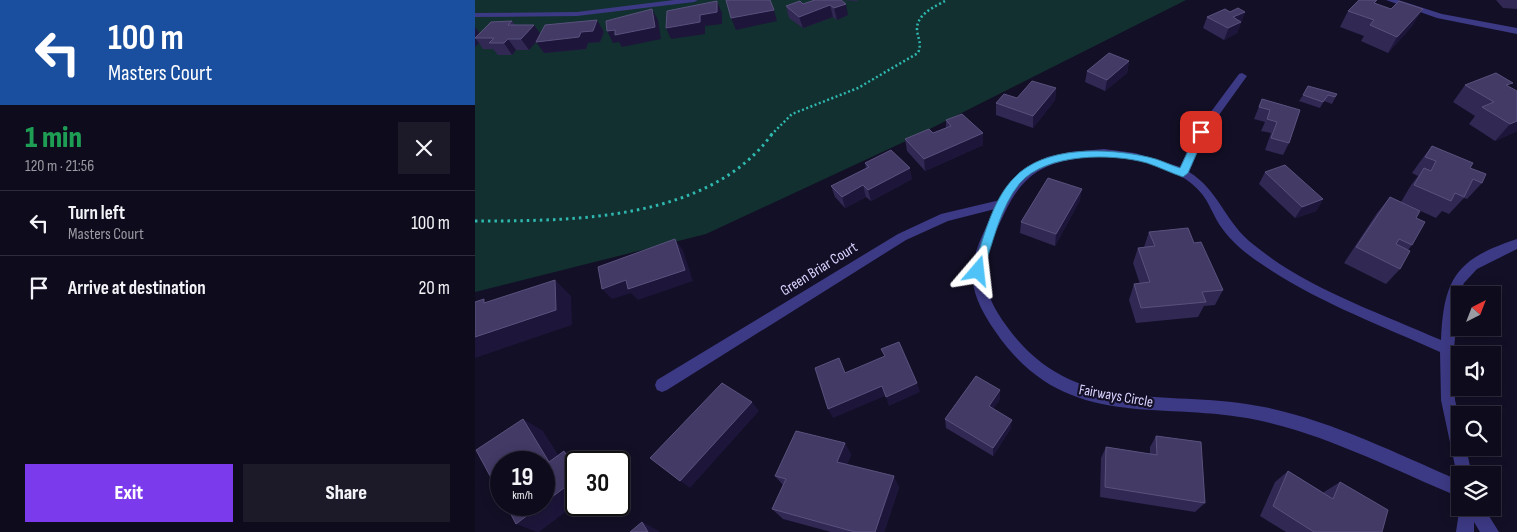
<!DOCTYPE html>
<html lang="en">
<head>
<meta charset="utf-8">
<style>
  :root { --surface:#0e0b1c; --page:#1c1929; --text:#f1f3f6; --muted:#9b9ba3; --line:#2e2b3b; --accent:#7c3aed }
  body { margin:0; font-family:"Sofia Sans Condensed",sans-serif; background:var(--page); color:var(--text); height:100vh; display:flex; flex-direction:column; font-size:19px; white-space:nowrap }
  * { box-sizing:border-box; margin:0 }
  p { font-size:16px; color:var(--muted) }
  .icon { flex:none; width:28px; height:28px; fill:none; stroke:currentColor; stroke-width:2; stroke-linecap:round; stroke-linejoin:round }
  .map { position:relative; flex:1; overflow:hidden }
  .drawer { display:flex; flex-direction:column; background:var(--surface); width:475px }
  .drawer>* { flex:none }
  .banner { background:#1a4fa0; color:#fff; overflow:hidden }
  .needle { width:32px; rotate:42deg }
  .fabs { position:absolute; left:976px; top:286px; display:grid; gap:10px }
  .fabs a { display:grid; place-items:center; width:50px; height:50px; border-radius:0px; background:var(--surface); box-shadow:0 2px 12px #0003,0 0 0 1px var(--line); font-size:25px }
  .speed { position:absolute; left:15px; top:451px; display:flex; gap:10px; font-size:25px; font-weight:700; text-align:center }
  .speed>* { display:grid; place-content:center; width:65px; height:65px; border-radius:50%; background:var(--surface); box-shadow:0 2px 12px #0003,0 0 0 1px var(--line); line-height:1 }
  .speed small { font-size:12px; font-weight:400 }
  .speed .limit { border:2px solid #111; border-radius:8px; background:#fff; color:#111 }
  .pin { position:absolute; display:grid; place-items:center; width:42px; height:42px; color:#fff; margin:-21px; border-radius:10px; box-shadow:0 2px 8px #0006 }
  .me { position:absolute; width:55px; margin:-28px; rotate:17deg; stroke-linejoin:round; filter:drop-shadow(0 0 4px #0008) }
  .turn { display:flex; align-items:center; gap:18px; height:105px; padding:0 25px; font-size:22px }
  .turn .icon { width:65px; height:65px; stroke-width:2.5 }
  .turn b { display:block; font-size:35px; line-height:42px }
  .round { display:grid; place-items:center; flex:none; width:52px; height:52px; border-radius:0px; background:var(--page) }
  .head { display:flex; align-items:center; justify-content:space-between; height:85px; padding:0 25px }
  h1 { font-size:30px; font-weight:800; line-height:38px; color:#1e9e55 }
  .button { display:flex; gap:10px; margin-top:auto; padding:10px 25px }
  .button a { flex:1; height:58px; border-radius:0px; background:var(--accent); color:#fff; font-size:20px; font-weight:800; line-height:58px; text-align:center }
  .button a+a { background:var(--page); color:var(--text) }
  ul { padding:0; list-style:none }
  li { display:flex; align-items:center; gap:15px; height:65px; padding:0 25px; border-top:1px solid var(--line) }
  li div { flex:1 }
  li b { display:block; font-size:19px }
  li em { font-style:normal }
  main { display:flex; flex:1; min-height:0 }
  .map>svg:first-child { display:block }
</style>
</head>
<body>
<main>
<section class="drawer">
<div class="banner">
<div class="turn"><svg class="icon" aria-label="left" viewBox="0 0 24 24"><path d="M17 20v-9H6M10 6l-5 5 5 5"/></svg><div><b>100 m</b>Masters Court</div></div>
</div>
<div class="head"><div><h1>1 min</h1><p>120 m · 21:56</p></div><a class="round"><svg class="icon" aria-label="close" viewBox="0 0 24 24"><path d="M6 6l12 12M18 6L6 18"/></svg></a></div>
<ul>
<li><svg class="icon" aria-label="left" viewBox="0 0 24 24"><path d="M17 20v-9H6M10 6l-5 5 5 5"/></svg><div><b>Turn left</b><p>Masters Court</p></div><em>100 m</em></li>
<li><svg class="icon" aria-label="arrive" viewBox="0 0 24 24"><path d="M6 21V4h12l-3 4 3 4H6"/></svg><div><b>Arrive at destination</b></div><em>20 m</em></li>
</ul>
<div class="button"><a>Exit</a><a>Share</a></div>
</section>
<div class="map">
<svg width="1042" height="532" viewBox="0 0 1042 532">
  <rect width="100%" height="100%" fill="#130f26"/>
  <!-- green -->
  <path fill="#12302f" d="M0,0H711L431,141L231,234L0,292Z"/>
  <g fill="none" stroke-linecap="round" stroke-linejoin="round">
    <!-- path-far1 -->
    <path stroke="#2fb8b0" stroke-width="2.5" stroke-dasharray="2 2.5" stroke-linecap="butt" d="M296,135L317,114L383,88L443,53C447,43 443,39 442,30C441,14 461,6 472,0"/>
    <!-- path -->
    <path stroke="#2fb8b0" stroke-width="3" stroke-dasharray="2.5 4" stroke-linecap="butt" d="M0,221C97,221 234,221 297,134"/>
    <!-- minor -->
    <path fill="#3d3a85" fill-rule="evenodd" d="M199,0H223L219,2L102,16L0,17V13L102,12Z
      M911,0H923L967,14L1042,28V34L962,18Z
      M767,73L772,76L731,133L714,172C744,190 750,223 779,245C833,289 903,312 966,340C969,278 981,259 1042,239V249L1002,269L989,283L984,294L979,349L980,400L985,421V448H991L997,475H985V497C921,471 859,438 791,422C688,397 592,437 520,331C486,282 494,260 520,209L473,221L431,240L192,390L187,392L182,390L180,385L182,380L423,234L466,214L525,200L546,172L572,157L594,152L629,149L660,153L705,167L721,132L764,74ZM615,157C652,156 702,163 727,194C734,203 738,214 744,224C755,241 771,254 788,265C842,302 906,325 965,352L966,400L983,480C920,453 857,421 789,407C693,387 600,419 533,328C498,281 507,259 531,210C550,171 574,161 615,157Z
      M985,505V508H1009L1024,532H1005L999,522V532H981Z"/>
  </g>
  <!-- wall -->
  <path fill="#312854" d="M340,0H383L382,1L366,0L373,15L362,20L358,17L328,28L314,18L311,6L328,4Z
    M902,0L900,3L938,25L913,53L886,41L889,36L865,27L873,11Z
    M1021,0H1042V9L1028,8Z
    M755,12H770L762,33L749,40L728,28L732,17Z
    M37,21L40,25H59L65,34L129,32L125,42L113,43L111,49L69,53L61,42L54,50H41L37,55H23L18,49H8L4,43L0,47V27L4,33Z
    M654,61L652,73L630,91L610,82L612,71Z
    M990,85L1034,87L1042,131L1020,141L994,124L1000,116L978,102Z
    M581,88L580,100L558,128L521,115V103Z
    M862,94L857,104L849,101L845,108L824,101L828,95Z
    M787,99L825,110L814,143L808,155L790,150L796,133L786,131L790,122L779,119Z
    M471,120L508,133V145L450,171L432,151L430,139L458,133L471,128Z
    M957,146L995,168L1007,183L992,199L989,198L974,214L967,211L961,218L926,202L936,185L943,176L937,173L944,163Z
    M390,163L437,179L396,201L391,197L370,208L360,197L356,186L391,168Z
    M790,172L848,199L841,211L820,218L784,184Z
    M915,197L941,218L937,245L933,250L925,269L911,284L869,263L902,213Z
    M605,200L580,246L545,233L546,222Z
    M674,232L719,243L748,290L740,305L729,306L723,317L661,323L654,300L659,284H665L658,263L663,248L669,247Z
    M525,399L518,409L536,428L518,456L471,428L470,419Z
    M681,436L730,503L720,512L625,497L626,458L631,447L675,454V447Z
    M370,443L376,455L372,464L424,487L409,532H356L308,519L297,509L308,485L300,476Z
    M813,471L849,493V492L865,482L907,532H811L785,516L800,482Z"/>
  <!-- shaded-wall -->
  <path fill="#1d163a" d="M242,1L247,13V24L230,26V34L196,39L191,28L225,15Z
    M371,4L373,15L362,20L359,8Z
    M355,5L358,17L328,28L324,17Z
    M177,9L183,20L186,39L147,47L144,42L138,43L132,31Z
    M948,9L938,25L913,53L922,37Z
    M299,10L302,21L261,30L256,18Z
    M770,12L762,33L749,40L758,17Z
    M122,20L129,32L125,42L113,43L111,49L69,53L61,42L54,50L46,39L59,25L67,36L106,32Z
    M0,27L8,38H0Z
    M0,38L4,43L0,47Z
    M33,39L41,50L37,55L29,43Z
    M654,61L652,73L630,91L632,80Z
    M581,88L580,100L558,128V116Z
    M1042,121V131L1020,141L1035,124Z
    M508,133V145L450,171L449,159Z
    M435,168L437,179L396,201L393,190Z
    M388,185L391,197L370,208L367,197Z
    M607,189L605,200L580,246L581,234Z
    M848,199L841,211L820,218L827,207Z
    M200,239L208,250L218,281L163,300L156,293L137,299L127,289Z
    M80,280L96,296L97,325L0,358V337Z
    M442,383L445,392L414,406L411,397Z
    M407,386L410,396L358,418L353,409Z
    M525,390V399L514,415V406Z
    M277,402L284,411L215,488L205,481Z
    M48,419L68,431L94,472L74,462Z
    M537,420L536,428L518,456V448Z
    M370,443L376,455L369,473L362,462Z
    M89,451L108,462H101V471Z
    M419,476L424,487L409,532H400Z
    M101,479V504L64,532H62L41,524L66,505H69V503Z
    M167,522L184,531V532H173Z"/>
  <!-- building -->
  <path fill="#433a66" stroke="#5a527e" d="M251,0H295L299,10L256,18Z
    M340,0H366L371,4L359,8L355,5L324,17L311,6L325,1L328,4Z
    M884,0H902L899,3L916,9L924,1L948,9L922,37L895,25L899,20L873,11Z
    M242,1V12L225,15V22L191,28L192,11Z
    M763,8L770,12L758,17L766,22L753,28L732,17L750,9L755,12Z
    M177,9L180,27L140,35V30L132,31L131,21Z
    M122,20L118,31L106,32L104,37L61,42L70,25Z
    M37,21L33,25H59L46,39H33L29,43H14L19,38H0L16,22Z
    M634,53L654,61L632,80L612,71Z
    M1021,73L1038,83L1031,85L1042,91V121L1035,124L1007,107L1019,102L990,85Z
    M557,81L581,88L558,116L521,103L529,94L542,98Z
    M833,86L862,94L860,97L853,95L848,102L828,95Z
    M787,99L825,110L814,143L796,138L802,122L792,119L795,110L784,107Z
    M487,114L508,133L449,159L430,139L454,129L458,133L476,126L471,120Z
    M957,146L998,163L995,168L1011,174L1007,183L998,179L989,197L980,193L976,201L939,185L949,168L956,171L961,161L950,157Z
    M416,150L435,168L393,190L388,185L367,197L356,186L394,167L390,163Z
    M810,165L848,199L827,207L790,172Z
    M573,178L607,189L581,234L546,222Z
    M915,197L945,211L941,218L950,222L937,245L924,239L921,244L935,251L925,269L881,247Z
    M713,228L719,243L726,242L748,290L727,292L731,302L666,308L659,284L675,282L663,248L680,246L674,232Z
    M200,239L210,270L153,289L151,280L127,289L123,267Z
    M80,280L81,310L0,337V302L9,299V303Z
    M424,342L442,383L411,397L407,386L353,409L340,368L364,358L370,373L410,356L406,349Z
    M501,376L525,390L514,406L537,420L518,448L470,419Z
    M247,383L277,402L205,481L175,458Z
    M48,419L74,462L89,451L101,471V479L69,503V462H26V496L1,450Z
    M321,431L370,443L362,462L419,476L400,532H380L297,509L311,479L300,476Z
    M681,436L726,442L730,503L630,487L631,447L682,455Z
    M813,471L858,499L865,482L913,510L907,532H839L798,506Z
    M31,505H66L41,524Z
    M167,522L173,532H155Z"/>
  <!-- route -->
  <path fill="#4fc3f7" stroke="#337fa1" d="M726,129L731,132L713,173L708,177C696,173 684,167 672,163C637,153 571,153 545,183C525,207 518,243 508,271L507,275H499L497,271C508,242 516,201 539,178C569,145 634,148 673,157C684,159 695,165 705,168L722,132Z"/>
  <g text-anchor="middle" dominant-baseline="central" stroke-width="4.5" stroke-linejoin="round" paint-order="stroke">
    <!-- street labels -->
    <g font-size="15" fill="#d9d4ff" stroke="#130f26">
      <text transform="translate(344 269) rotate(-32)">Green Briar Court</text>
      <text transform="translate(641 396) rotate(10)">Fairways Circle</text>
    </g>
  </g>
</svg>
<div class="fabs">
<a><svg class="needle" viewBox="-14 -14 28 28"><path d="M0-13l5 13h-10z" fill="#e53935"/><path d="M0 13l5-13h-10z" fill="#9b9ba3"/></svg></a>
<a><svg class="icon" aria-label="sound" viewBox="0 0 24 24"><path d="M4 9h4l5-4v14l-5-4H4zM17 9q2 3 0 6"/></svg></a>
<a><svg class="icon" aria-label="search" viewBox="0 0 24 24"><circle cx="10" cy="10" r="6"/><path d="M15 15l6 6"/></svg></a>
<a><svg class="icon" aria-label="layers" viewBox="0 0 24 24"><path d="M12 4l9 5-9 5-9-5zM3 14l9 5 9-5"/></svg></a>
</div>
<div class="speed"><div>19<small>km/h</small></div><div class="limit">30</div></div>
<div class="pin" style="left:726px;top:132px;background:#d93025"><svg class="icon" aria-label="arrive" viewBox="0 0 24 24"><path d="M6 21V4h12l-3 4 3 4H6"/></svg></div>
<svg class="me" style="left:503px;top:271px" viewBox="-20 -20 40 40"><path d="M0-17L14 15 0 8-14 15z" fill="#4fc3f7" stroke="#fff" stroke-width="4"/></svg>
</div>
</main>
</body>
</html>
